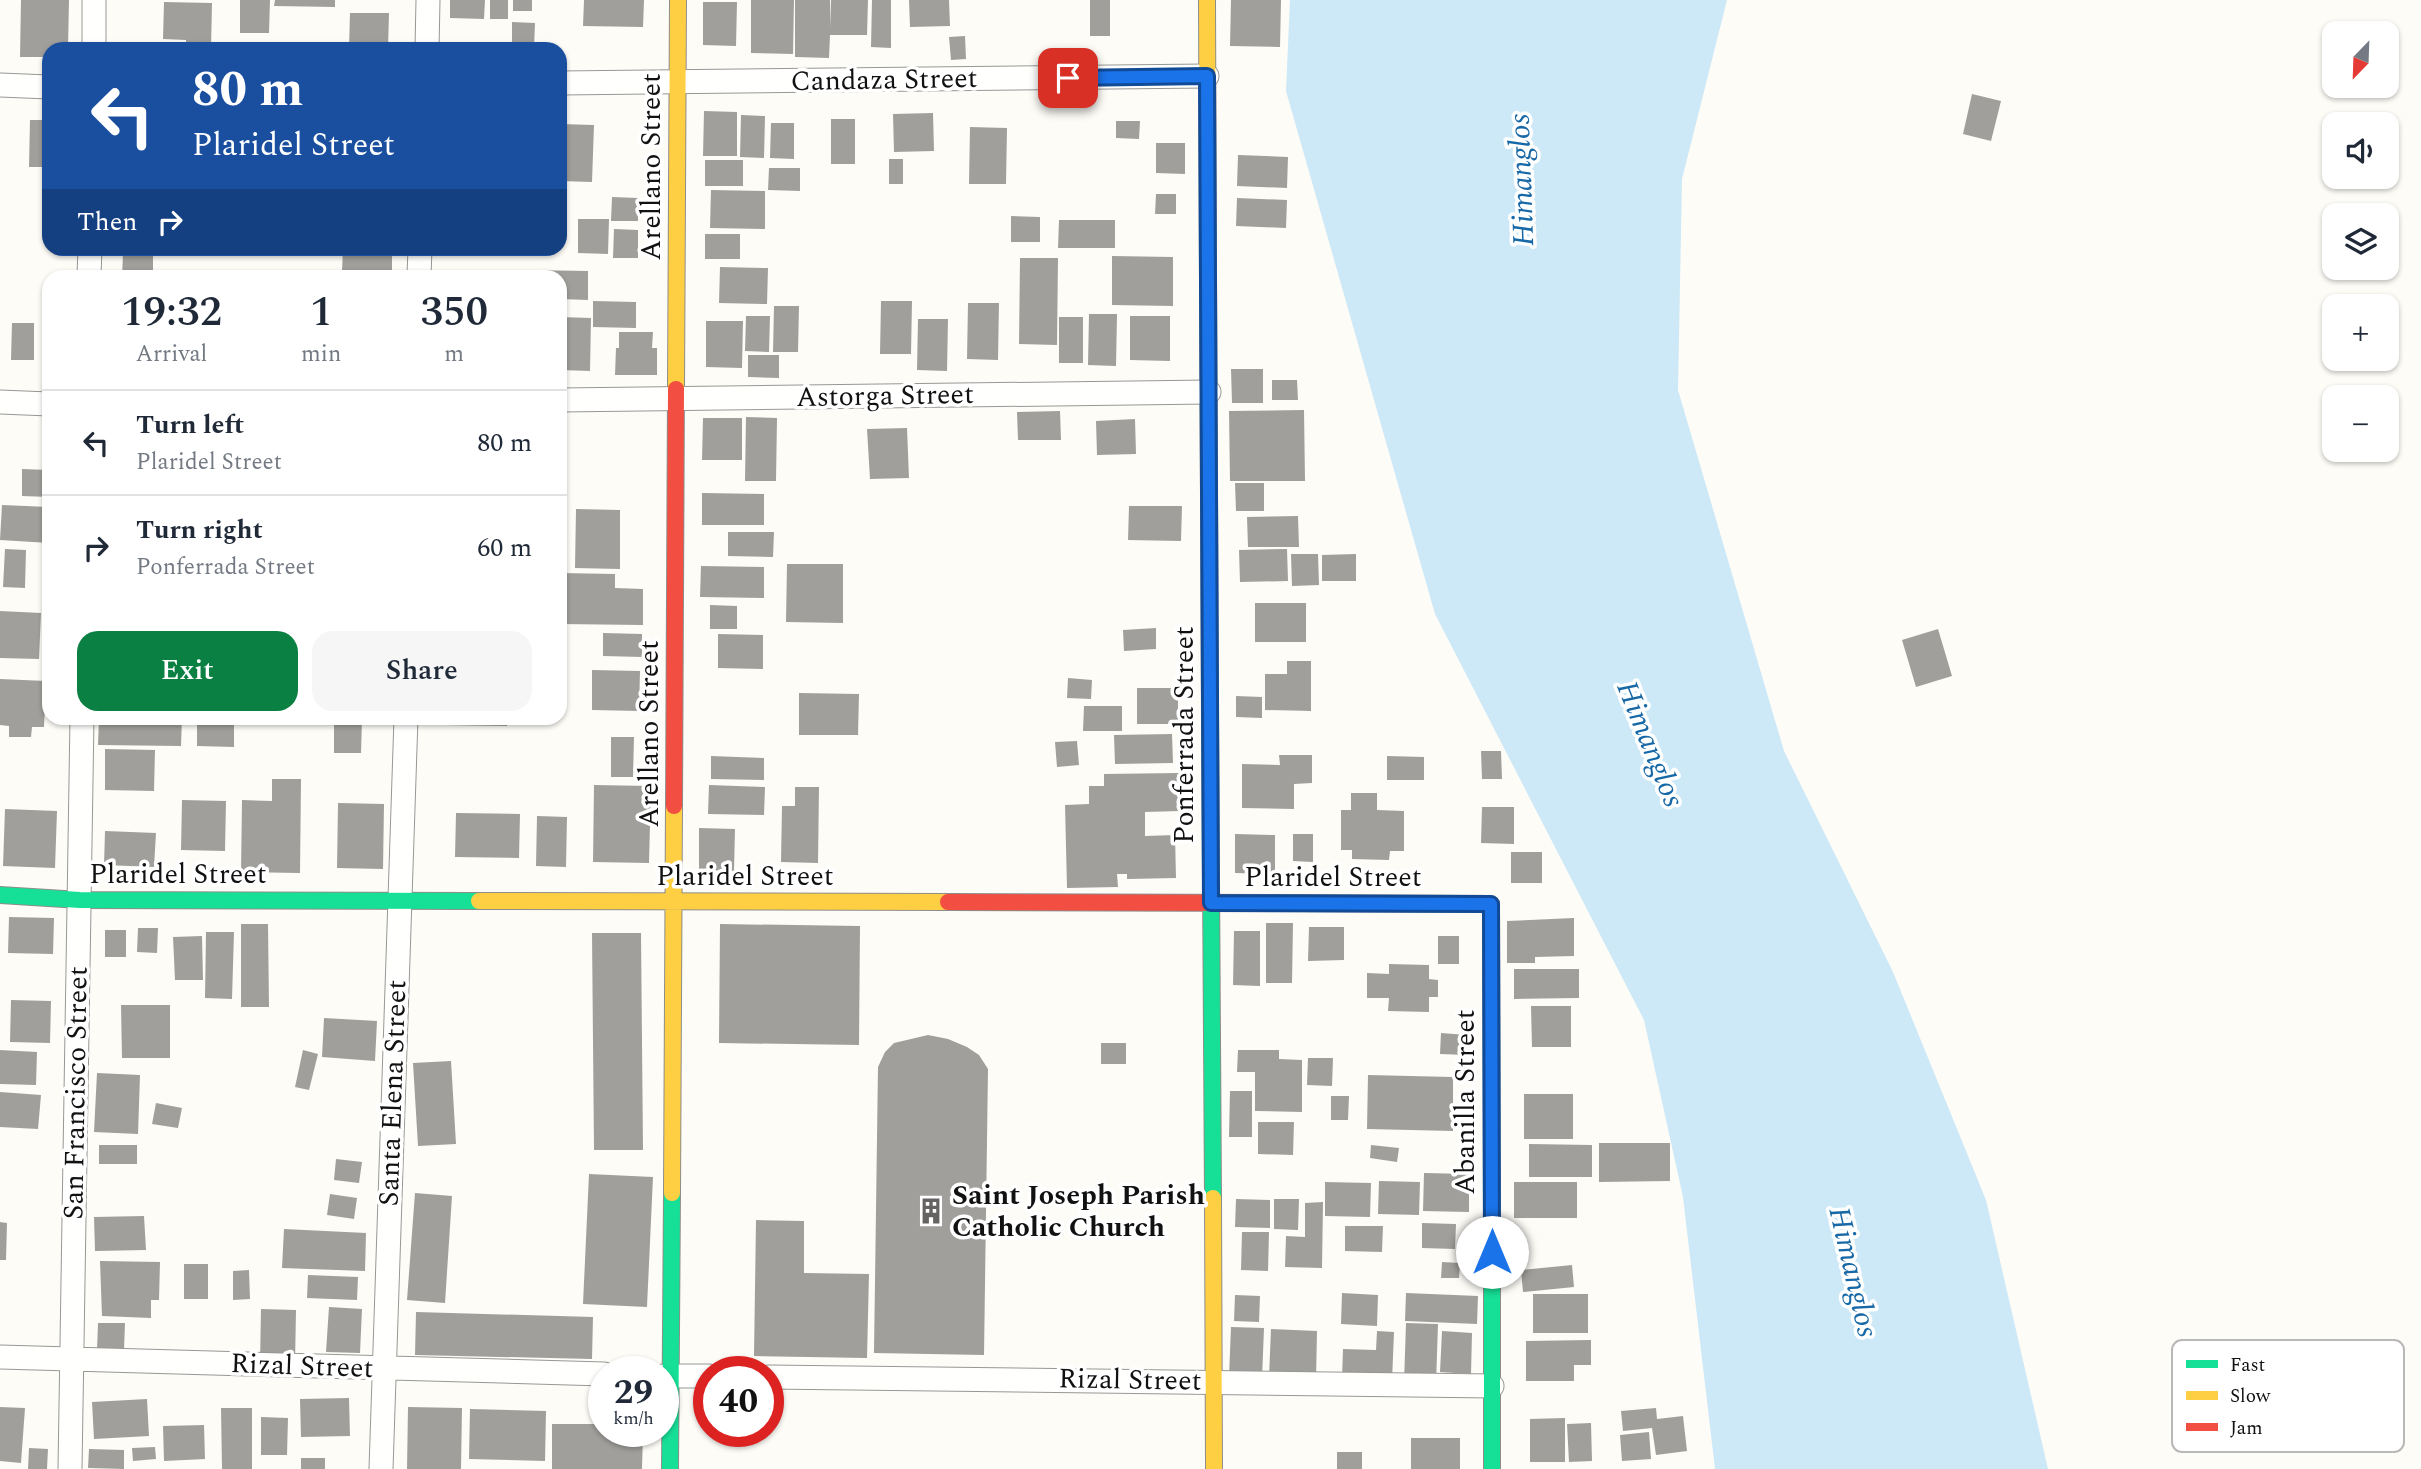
<!DOCTYPE html>
<html lang="en">
<head>
<meta charset="utf-8">
<style>
  :root { --surface:#fff; --page:#f6f6f7; --text:#1f2937; --muted:#747a83; --line:#e0e1e3; --accent:#0b8043 }
  body { margin:0; font-family:Spectral,serif; background:var(--page); color:var(--text); height:100vh; display:flex; flex-direction:column; font-size:26px; white-space:nowrap }
  * { box-sizing:border-box; margin:0 }
  p { font-size:23px; color:var(--muted) }
  .icon { flex:none; width:38px; height:38px; fill:none; stroke:currentColor; stroke-width:2; stroke-linecap:round; stroke-linejoin:round }
  .map { position:relative; flex:1; overflow:hidden }
  .sheet { position:absolute; left:42px; top:270px; width:525px; height:455px; display:flex; flex-direction:column; background:var(--surface); border-radius:21px; box-shadow:0 2px 5px #0004 }
  .sheet>* { flex:none }
  .banner { position:absolute; left:42px; top:42px; width:525px; height:214px; border-radius:21px; box-shadow:0 2px 5px #0004; background:#1a4fa0; color:#fff; overflow:hidden }
  .needle { width:46px; rotate:203deg }
  .controls { position:absolute; left:2322px; top:21px; display:grid; gap:14px }
  .controls a { display:grid; place-items:center; width:77px; height:77px; border-radius:14px; background:var(--surface); box-shadow:0 2px 5px #0004; font-size:35px }
  .speed { position:absolute; left:588px; top:1356px; display:flex; gap:14px; font-size:35px; font-weight:700; text-align:center }
  .speed>* { display:grid; place-content:center; width:91px; height:91px; border-radius:50%; background:var(--surface); box-shadow:0 2px 5px #0004; line-height:1 }
  .speed small { font-size:18px; font-weight:400 }
  .speed .limit { border:10px solid #d22; background:#fff; color:#111 }
  .pin { position:absolute; display:grid; place-items:center; width:60px; height:60px; color:#fff; margin:-30px; border-radius:14px; box-shadow:0 4px 10px #0006 }
  .me { position:absolute; width:77px; margin:-38px; rotate:0deg; stroke-linejoin:round; filter:drop-shadow(0 0 5px #0008) }
  .turn { display:flex; align-items:center; gap:24px; height:147px; padding:0 35px; font-size:32px }
  .turn .icon { width:91px; height:91px; stroke-width:2.5 }
  .turn b { display:block; font-size:49px; line-height:60px }
  .then { display:flex; align-items:center; height:66px; padding:0 35px; background:#0003; gap:14px; font-size:26px }
  .eta { display:flex; justify-content:space-evenly; align-items:center; height:119px; text-align:center }
  .eta b { font-size:42px; font-weight:600; line-height:49px }
  .action { display:flex; gap:14px; margin-top:auto; padding:14px 35px }
  .action a { flex:1; height:80px; border-radius:21px; background:var(--accent); color:#fff; font-size:28px; font-weight:600; line-height:80px; text-align:center }
  .action a+a { background:var(--page); color:var(--text) }
  ul { padding:0; list-style:none }
  li { display:flex; align-items:center; gap:21px; height:105px; padding:0 35px; border-top:2px solid var(--line) }
  li div { flex:1 }
  li b { display:block; font-size:26px }
  li em { font-style:normal }
  .map>svg:first-child { display:block }
</style>
</head>
<body>
<div class="map">
<svg width="2421" height="1469" viewBox="0 0 2421 1469">
  <rect width="100%" height="100%" fill="#fdfcf7"/>
  <!-- water -->
  <path fill="#cde8f7" d="M1290,0H1727L1682,179L1678,390L1784,751L1893,972L1986,1200L2048,1469H1715L1683,1197L1644,1020L1435,614L1286,91Z"/>
  <!-- building -->
  <path fill="#a19f9c" d="M21,0H69L68,49H49V57H20Z
    M240,0H270L269,33H240Z
    M275,0H335V7L274,6Z
    M450,0H485L484,19L450,18Z
    M490,0H508V19H490Z
    M513,0H532V11H513Z
    M584,0H644L643,27L583,26Z
    M751,0H794L793,54L751,53Z
    M795,0H830L831,28V0H868L867,35H830L829,58L795,57Z
    M872,0H891V48L871,47Z
    M909,0H949L950,26L910,27Z
    M1090,0H1110V36H1090Z
    M1231,0H1281L1280,47L1230,46Z
    M164,2L212,3L211,49H186V40L163,39Z
    M703,2H737L736,46L703,45Z
    M350,13H389L388,49H349Z
    M512,22L535,23L534,49H512Z
    M965,36L966,59L951,60L949,37Z
    M1972,94L2001,101L1991,141L1963,134Z
    M704,111L737,112V156H703Z
    M933,113L934,151L894,152L893,114Z
    M741,115L765,116L764,158L740,157Z
    M831,119H855V164H831Z
    M30,120H49V167H29Z
    M1116,121H1140L1139,139L1116,138Z
    M771,123H794V159L770,158Z
    M560,124L594,125L592,182L560,181Z
    M970,127L1007,128L1006,184H969Z
    M1156,143H1185V174L1156,173Z
    M1238,155L1288,157L1287,188L1237,186Z
    M889,159H903V184H889Z
    M705,160H743V186H705Z
    M769,168H800V191L768,190Z
    M711,190L765,191V229L710,228Z
    M1156,194H1176V214H1155Z
    M612,197L638,198V221H611Z
    M1237,198L1287,200L1286,228L1236,226Z
    M1011,216L1040,217V242H1011Z
    M578,219H609L608,254L578,253Z
    M1059,220H1115V248H1058Z
    M614,229L638,230V258H613Z
    M705,234H740V259H705Z
    M343,248H392V272L342,271Z
    M123,254H153V276H122Z
    M1112,256L1173,257V306L1112,305Z
    M1020,258H1058L1057,345L1019,344Z
    M720,267L768,268L767,304L719,303Z
    M528,270L588,271V300L560,299V276H528Z
    M593,301L636,302V328L593,327Z
    M881,301H912L911,354H880Z
    M968,303H999L998,360L967,359Z
    M774,306H799L798,352H773Z
    M1089,314H1117L1116,366L1088,365Z
    M746,316H770L769,352L745,351Z
    M1130,316H1170V361L1130,360Z
    M560,317L591,318L590,371L560,370Z
    M1059,317H1083V363H1059Z
    M918,319H948L947,371L917,370Z
    M706,321H743L742,368L706,367Z
    M12,323H34V360H11Z
    M619,332H653L652,348H657V375H615L616,348H619Z
    M748,355H779V378L748,377Z
    M1231,369H1263V403H1232Z
    M1272,380H1297L1298,400H1272Z
    M1304,410L1305,481H1230L1229,411Z
    M1060,411L1061,440H1018L1017,412Z
    M746,417L777,418L776,481H745Z
    M703,418H742V460H702Z
    M1135,419L1136,454L1097,455L1096,421Z
    M907,428L909,478L870,479L867,429Z
    M560,433H566L565,484H560Z
    M22,469L49,470V497L22,496Z
    M1235,483H1264V511H1236Z
    M702,493L764,494V525H702Z
    M2,505L49,507V543L0,540Z
    M1129,506H1182L1181,541L1128,540Z
    M576,509L620,510V569L575,568Z
    M1298,516L1299,547H1248L1247,517Z
    M728,532H774L773,557L728,556Z
    M5,549L26,550L25,588L3,587Z
    M1287,549L1288,581L1240,582L1239,550Z
    M1291,554H1318L1319,585L1292,586Z
    M1356,554V581H1322V555Z
    M787,564H843V623L786,622Z
    M701,566L764,567V598L700,597Z
    M560,573L615,574V588L643,589V625L560,624Z
    M1255,603H1306V642H1255Z
    M710,605L737,606V629H710Z
    M0,611L41,613L39,659L0,658Z
    M1156,628V649L1124,651L1123,630Z
    M1938,629L1952,676L1916,687L1902,640Z
    M603,633L642,634V657L603,656Z
    M718,634L763,635V669L718,668Z
    M1287,661H1311V711L1265,710V674H1287Z
    M592,670L640,671L639,711L592,710Z
    M1068,678L1092,680L1091,699L1067,698Z
    M0,679L46,681L44,727H32L31,737H9V726L0,725Z
    M1137,688H1178V724H1137Z
    M799,693L859,694L858,735H799Z
    M1236,696L1262,697V718L1236,717Z
    M1084,706H1122V731H1083Z
    M99,718H182L181,746L98,745Z
    M197,718H234V747L197,746Z
    M443,718H508L507,726L443,725Z
    M334,719H362L361,753H334Z
    M1172,734L1173,763L1115,764L1114,735Z
    M611,737H634L633,777H611Z
    M1077,741L1079,765L1057,767L1055,742Z
    M105,749L155,750L154,791L105,790Z
    M1481,751H1501L1502,779H1482Z
    M1279,755H1312V783L1294,784V809L1242,808V764L1280,765Z
    M711,756L764,758V780L711,779Z
    M1387,756L1424,757V780H1387Z
    M1179,773L1180,811L1145,812V836L1175,835L1176,878L1127,879V874H1117L1118,887L1067,888L1065,805L1089,804V786H1104V774Z
    M272,779H301L300,873L241,872L242,800L272,801Z
    M594,785L651,786L649,863L593,862Z
    M709,785L765,787L764,815L708,814Z
    M795,787H819L818,863L781,862L782,806H795Z
    M1351,793H1377V810L1404,811V851H1390L1389,860L1352,859V850H1341V810H1351Z
    M182,800L226,801L225,851L181,850Z
    M338,803L384,804L383,869L337,868Z
    M1482,807H1514V844L1481,843Z
    M5,809L57,811L55,868L3,866Z
    M456,813L520,814L519,858L455,857Z
    M537,816L567,817L566,867L536,866Z
    M699,828L735,829L734,871L699,870Z
    M105,831L156,833L154,867L104,865Z
    M1235,834L1275,835V874L1235,873Z
    M1293,834H1313V862L1293,861Z
    M1511,852H1542V883H1511Z
    M9,917L54,918L53,954L8,953Z
    M1574,918V956L1535,957V963H1507V921Z
    M1266,923H1293L1292,983H1266Z
    M241,924H268L269,1007H241Z
    M720,924L860,926L859,1045L719,1043Z
    M1309,927H1344V960L1308,961Z
    M138,928H158L157,953L137,952Z
    M105,930H126V957H105Z
    M1234,931H1260V986L1233,985Z
    M206,932H234L232,999L205,998Z
    M592,933H641L643,1150H594Z
    M202,936L203,980H175L173,937Z
    M1438,936H1459V964H1438Z
    M1389,964L1429,965V979L1438,980V997H1429V1012L1388,1011L1389,998H1367V973L1389,974Z
    M1514,969H1579V998L1514,999Z
    M11,1000L51,1001L50,1043L10,1042Z
    M121,1005H170V1058H122Z
    M1531,1006H1571V1047H1532Z
    M324,1018L377,1021L375,1061L322,1057Z
    M1441,1033L1467,1035V1055L1440,1054Z
    M928,1035L948,1039L967,1047L979,1055L988,1069L984,1355L874,1353L878,1067L885,1052L894,1043Z
    M1101,1043H1126V1064H1101Z
    M0,1050L37,1052L36,1085L0,1084Z
    M303,1050L318,1054L309,1090L295,1087Z
    M1238,1050H1279V1059L1302,1060V1112L1255,1111V1072H1237Z
    M1308,1058H1333L1332,1086L1307,1085Z
    M451,1061L456,1144L418,1146L413,1063Z
    M97,1073L140,1075L138,1134L94,1132Z
    M1368,1075L1453,1077V1131L1367,1129Z
    M1230,1091H1252V1137H1229Z
    M0,1092L41,1095L38,1129L0,1127Z
    M1524,1094H1573V1139H1524Z
    M1331,1096H1349L1348,1120H1331Z
    M156,1103L182,1108L178,1128L152,1124Z
    M1258,1122H1294L1293,1155L1258,1154Z
    M1599,1143H1670V1181L1599,1182Z
    M1529,1144L1592,1145V1177H1529Z
    M99,1145H137V1164H99Z
    M1371,1145L1399,1148L1397,1162L1370,1158Z
    M336,1159L362,1162L359,1183L334,1180Z
    M1424,1173L1469,1174V1212L1423,1211Z
    M589,1174L653,1177L647,1307L583,1304Z
    M1379,1181L1420,1182L1419,1215L1378,1214Z
    M1325,1182L1371,1183L1370,1217L1325,1216Z
    M1514,1182H1577V1218H1514Z
    M415,1193L452,1196L445,1303L407,1300Z
    M330,1194L357,1198L354,1219L327,1215Z
    M1236,1199L1270,1200V1228L1235,1227Z
    M1274,1199H1299L1298,1230L1274,1229Z
    M1323,1202L1322,1268L1285,1267L1286,1236L1305,1237V1203Z
    M144,1216L146,1250L95,1251L94,1217Z
    M756,1220L804,1221V1273L869,1274L867,1358L754,1356Z
    M0,1222L7,1223L6,1260H0Z
    M1422,1223L1456,1224L1455,1249L1422,1248Z
    M1345,1226H1383L1382,1252L1345,1251Z
    M284,1229L366,1233L365,1271L282,1268Z
    M1242,1232H1269L1268,1271L1241,1270Z
    M100,1261L160,1262L159,1300H151V1318L102,1316Z
    M1442,1262L1460,1263L1459,1278H1441Z
    M184,1264H208V1299H184Z
    M1572,1265L1574,1287L1523,1292L1521,1270Z
    M249,1270L250,1299L233,1300V1271Z
    M308,1275L358,1277L357,1300L307,1298Z
    M1342,1293L1378,1295L1377,1326L1341,1324Z
    M1406,1293L1478,1296L1477,1324L1405,1321Z
    M1533,1294H1588V1333H1533Z
    M1235,1295L1260,1296L1259,1322L1234,1321Z
    M329,1307L362,1309L360,1353L326,1352Z
    M261,1309L296,1310L295,1364L260,1363Z
    M416,1312L593,1317L592,1359L415,1355Z
    M98,1323H125L124,1350H97Z
    M1406,1323L1438,1324L1436,1384L1404,1383Z
    M1231,1327L1264,1328L1262,1379L1229,1377Z
    M1271,1329L1317,1331L1316,1379L1269,1377Z
    M1377,1331L1394,1332L1392,1381L1342,1379L1343,1349L1376,1350Z
    M1442,1331L1472,1333L1471,1374L1440,1372Z
    M1591,1340V1365H1574V1381H1526V1341Z
    M349,1398L350,1436L301,1437L300,1399Z
    M147,1399L149,1436L94,1439L92,1402Z
    M0,1407L25,1408L21,1463L0,1461Z
    M408,1407L462,1408L461,1469H407Z
    M221,1408H252V1469H222Z
    M1656,1408L1657,1419L1683,1416L1687,1451L1656,1455L1652,1428L1623,1431L1621,1411Z
    M470,1409L546,1411L545,1461L469,1459Z
    M261,1417L288,1418L287,1455H261Z
    M1565,1418V1462H1530V1419Z
    M1591,1423L1592,1461L1569,1462L1567,1424Z
    M552,1424H604V1432H643L642,1469H552Z
    M204,1425L205,1459L164,1461L163,1426Z
    M1649,1432L1651,1459L1622,1461L1620,1435Z
    M1411,1438H1460V1469H1411Z
    M155,1447L156,1459L133,1461L132,1448Z
    M29,1448L48,1449L47,1469H28Z
    M89,1449L124,1450V1469L88,1468Z
    M1337,1452H1362V1469H1337Z
    M301,1458H325V1469H301Z"/>
  <g fill="none" stroke-linecap="round" stroke-linejoin="round">
    <!-- street casing -->
    <g stroke="#979795" stroke-width="25">
      <path id="street" d="M94,49V0
        M427,49L428,0
        M560,83L1207,76
        M0,85L49,87
        M89,276L90,248
        M419,276L420,248
        M560,400L1209,392
        M0,402L49,404
        M0,1357L604,1374
        M663,1376H709
        M768,1377L1492,1386
        M70,1469L82,718
        M381,1469L406,718"/>
    </g>
    <!-- fast casing -->
    <g stroke="#8e8d8b" stroke-width="18">
      <path id="fast" d="M1210,717L1213,1198
        M0,895L80,900L479,901
        M1492,1201V1469
        M670,1469L672,1193"/>
    </g>
    <!-- slow casing -->
    <g stroke="#8e8d8b" stroke-width="18">
      <path id="slow" d="M1207,0L1208,273
        M676,389L678,0
        M479,901L948,902
        M1301,903L1491,904L1492,1201
        M672,1193L674,806
        M1213,1198L1214,1469"/>
    </g>
    <!-- jam casing -->
    <g stroke="#8e8d8b" stroke-width="18">
      <path id="jam" d="M1208,273L1210,717
        M674,806L676,389
        M948,902L1301,903"/>
    </g>
    <!-- street -->
    <use href="#street" stroke="#fffffe" stroke-width="23"/>
    <!-- fast -->
    <use href="#fast" stroke="#16e098" stroke-width="16"/>
    <!-- slow -->
    <use href="#slow" stroke="#ffcf43" stroke-width="16"/>
    <!-- jam -->
    <use href="#jam" stroke="#f24e42" stroke-width="16"/>
  </g>
  <g fill="none" stroke-linecap="round" stroke-linejoin="round">
    <!-- route casing -->
    <g stroke="#114b97" stroke-width="18">
      <path id="route" d="M1068,78L1207,76L1211,903L1491,904L1492,1252"/>
    </g>
    <!-- route -->
    <use href="#route" stroke="#1a73e8" stroke-width="12"/>
  </g>
  <!-- icons -->
  <defs>
    <g id="building-bare" transform="scale(2.1)"><path d="M-4-6H4V6H1V3H-1V6H-4ZM-2.5-4.3h1.7v1.8h-1.7ZM.8-4.3h1.7v1.8H.8ZM-2.5-1h1.7V.8h-1.7ZM.8-1h1.7V.8H.8Z" fill="#646362" stroke="#fff" stroke-width="2.5" paint-order="stroke"/></g>
  </defs>
  <g fill-rule="evenodd">
    <use href="#building-bare" x="931" y="1211"/>
  </g>
  <g text-anchor="middle" dominant-baseline="central" stroke-width="7" stroke-linejoin="round" paint-order="stroke">
    <!-- street labels -->
    <g font-size="28" fill="#111" stroke="#fff">
      <text transform="translate(884 80) rotate(-1)">Candaza Street</text>
      <text transform="translate(651 167) rotate(-90)">Arellano Street</text>
      <text transform="translate(885 396) rotate(-1)">Astorga Street</text>
      <text transform="translate(649 734) rotate(-90)">Arellano Street</text>
      <text transform="translate(1184 735) rotate(-90)">Ponferrada Street</text>
      <text x="178" y="874">Plaridel Street</text>
      <text x="745" y="876">Plaridel Street</text>
      <text x="1333" y="877">Plaridel Street</text>
      <text transform="translate(76 1093) rotate(-89)">San Francisco Street</text>
      <text transform="translate(393 1093) rotate(-88)">Santa Elena Street</text>
      <text transform="translate(1465 1102) rotate(-90)">Abanilla Street</text>
      <text transform="translate(302 1366) rotate(2)">Rizal Street</text>
      <text transform="translate(1130 1380) rotate(1)">Rizal Street</text>
    </g>
    <!-- poi labels -->
    <g font-size="28" font-weight="bold" fill="#111" stroke="#fff" text-anchor="start">
      <text x="952" y="1195">Saint Joseph Parish<tspan x="952" dy="32">Catholic Church</tspan></text>
    </g>
    <!-- water labels -->
    <g font-size="30" font-style="italic" fill="#1768a6" stroke="#fff">
      <text transform="translate(1522 180) rotate(-92)">Himanglos</text>
      <text transform="translate(1650 744) rotate(68)">Himanglos</text>
      <text transform="translate(1853 1272) rotate(77)">Himanglos</text>
    </g>
  </g>
  <!-- legend -->
  <rect x="2172" y="1340" width="232" height="112" rx="10" fill="#fff" stroke="#b8b8b8" stroke-width="2"/>
  <rect x="2186" y="1360" width="32" height="8" fill="#16e098"/>
  <rect x="2186" y="1391" width="32" height="9" fill="#ffcf43"/>
  <rect x="2186" y="1423" width="32" height="8" fill="#f24e42"/>
  <g font-size="19" fill="#111">
    <text x="2230" y="1371">Fast</text>
    <text x="2230" y="1402">Slow</text>
    <text x="2230" y="1434">Jam</text>
  </g>
</svg>
<div class="controls">
<a><svg class="needle" viewBox="-14 -14 28 28"><path d="M0-13l5 13h-10z" fill="#e53935"/><path d="M0 13l5-13h-10z" fill="#747a83"/></svg></a>
<a><svg class="icon" aria-label="sound" viewBox="0 0 24 24"><path d="M4 9h4l5-4v14l-5-4H4zM17 9q2 3 0 6"/></svg></a>
<a><svg class="icon" aria-label="layers" viewBox="0 0 24 24"><path d="M12 4l9 5-9 5-9-5zM3 14l9 5 9-5"/></svg></a>
<a>+</a>
<a>−</a>
</div>
<div class="speed"><div>29<small>km/h</small></div><div class="limit">40</div></div>
<div class="pin" style="left:1068px;top:78px;background:#d93025"><svg class="icon" aria-label="arrive" viewBox="0 0 24 24"><path d="M6 21V4h12l-3 4 3 4H6"/></svg></div>
<svg class="me" style="left:1492px;top:1252px" viewBox="-20 -20 40 40"><circle r="19" fill="#fff"/><path d="M0-13L10 11 0 6-10 11z" fill="#1a73e8"/></svg>
<div class="banner">
<div class="turn"><svg class="icon" aria-label="left" viewBox="0 0 24 24"><path d="M17 20v-9H6M10 6l-5 5 5 5"/></svg><div><b>80 m</b>Plaridel Street</div></div>
<div class="then">Then<svg class="icon" aria-label="right" viewBox="0 0 24 24"><path d="M7 20v-9h11M14 6l5 5-5 5"/></svg></div>
</div>
<section class="sheet">
<div class="eta">
<div><b>19:32</b><p>Arrival</p></div>
<div><b>1</b><p>min</p></div>
<div><b>350</b><p>m</p></div>
</div>
<ul>
<li><svg class="icon" aria-label="left" viewBox="0 0 24 24"><path d="M17 20v-9H6M10 6l-5 5 5 5"/></svg><div><b>Turn left</b><p>Plaridel Street</p></div><em>80 m</em></li>
<li><svg class="icon" aria-label="right" viewBox="0 0 24 24"><path d="M7 20v-9h11M14 6l5 5-5 5"/></svg><div><b>Turn right</b><p>Ponferrada Street</p></div><em>60 m</em></li>
</ul>
<div class="action"><a>Exit</a><a>Share</a></div>
</section>
</div>
</body>
</html>
